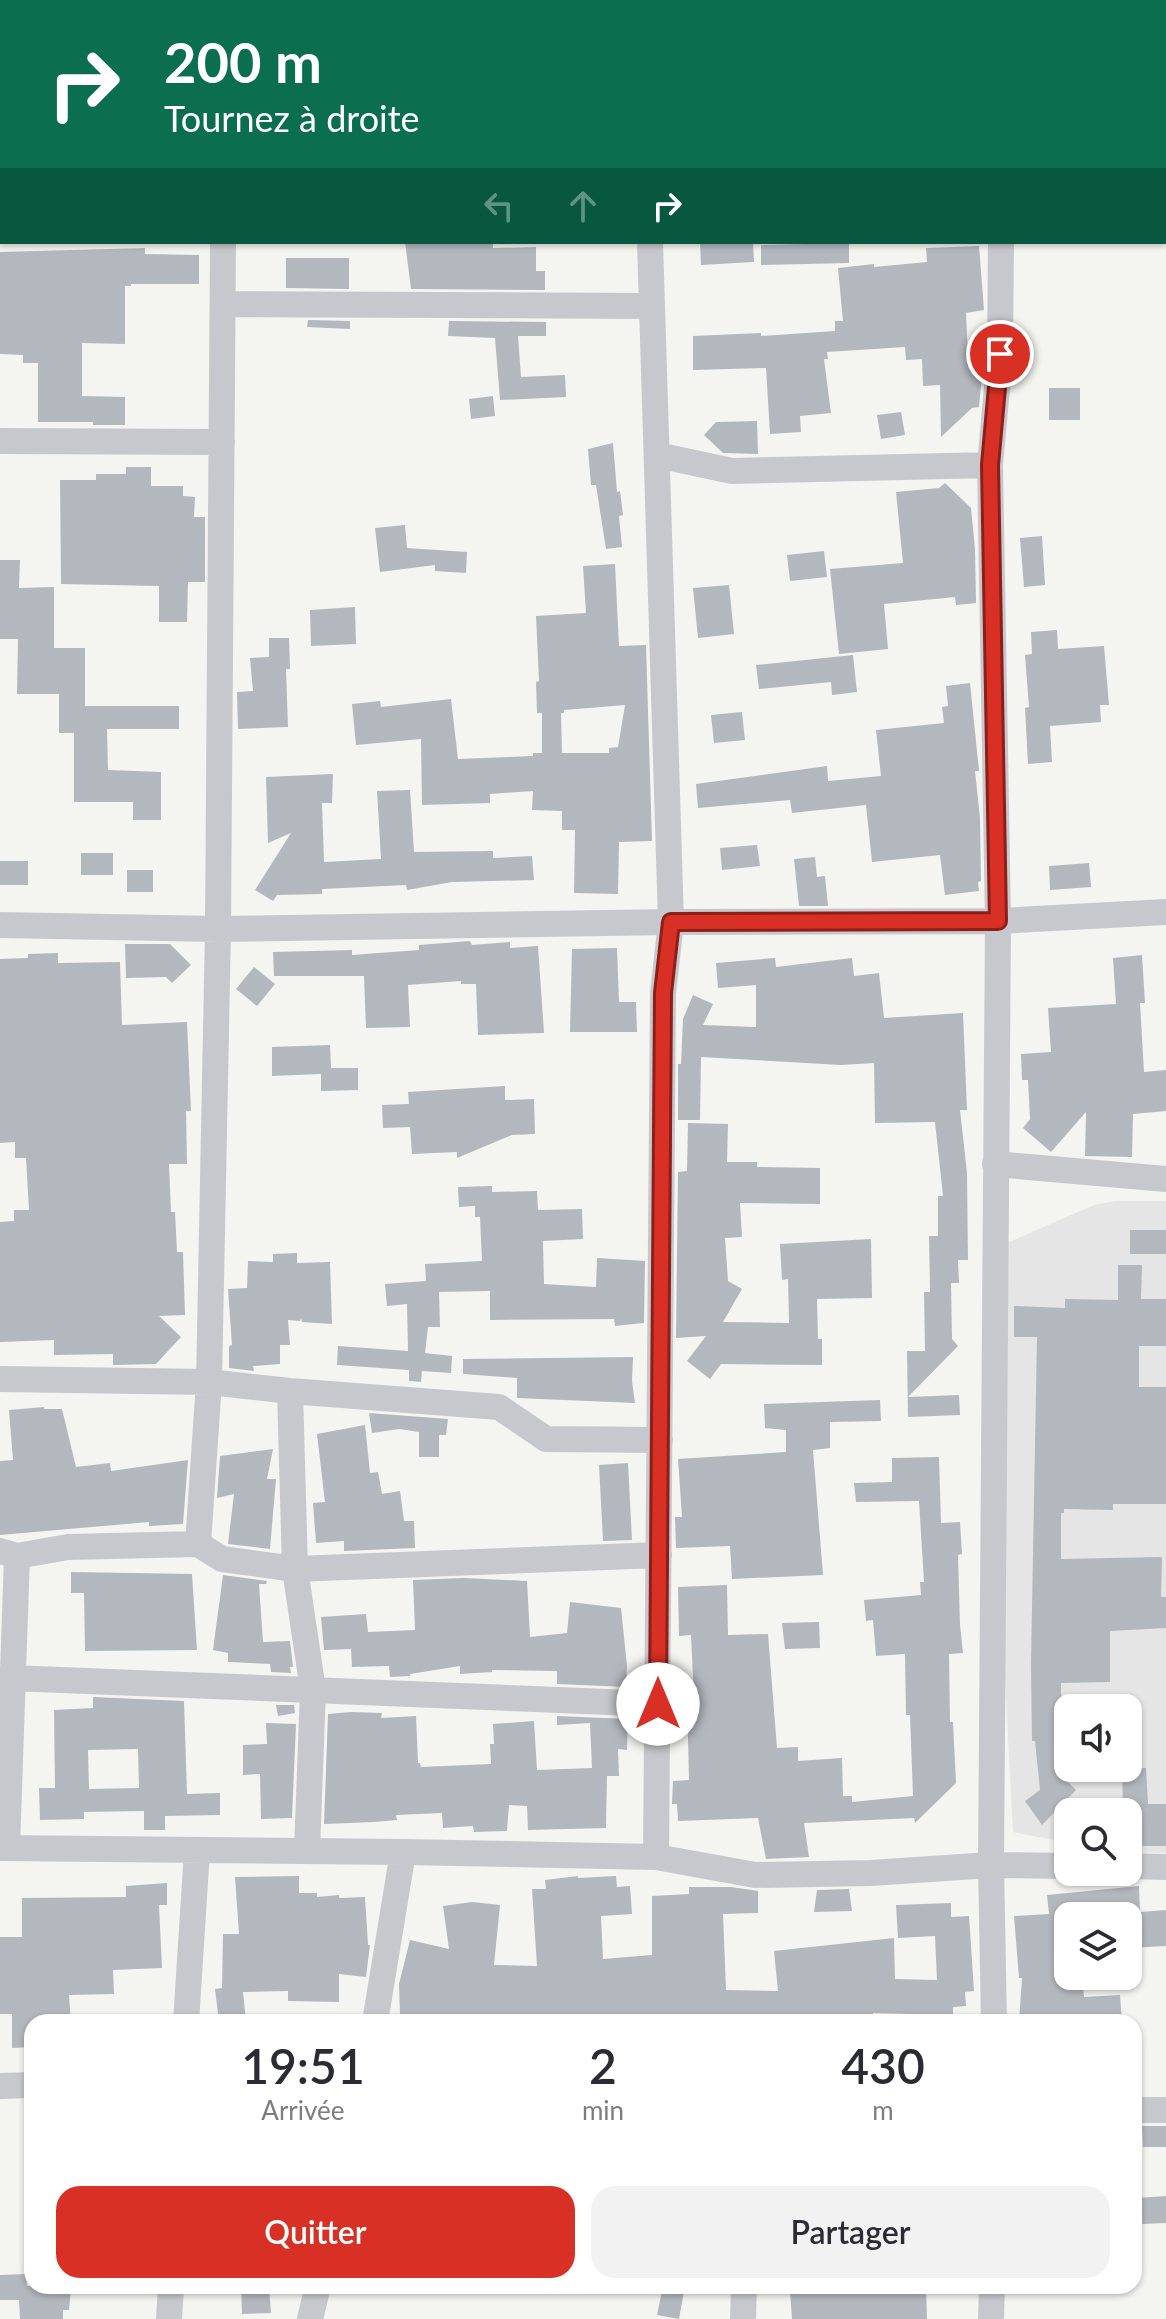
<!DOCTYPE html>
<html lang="fr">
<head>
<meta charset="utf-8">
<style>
  :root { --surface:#fff; --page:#f2f2f3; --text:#2b2b33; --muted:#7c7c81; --accent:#d93025 }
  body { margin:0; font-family:Lato,sans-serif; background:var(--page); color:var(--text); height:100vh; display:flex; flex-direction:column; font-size:30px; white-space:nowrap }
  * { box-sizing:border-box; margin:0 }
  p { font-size:26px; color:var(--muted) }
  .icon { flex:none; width:44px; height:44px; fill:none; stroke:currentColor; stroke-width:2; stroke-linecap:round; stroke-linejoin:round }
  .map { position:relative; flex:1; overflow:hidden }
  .side { position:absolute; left:24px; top:2014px; width:1118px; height:280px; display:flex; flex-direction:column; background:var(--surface); border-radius:24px; box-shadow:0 2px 6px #0004 }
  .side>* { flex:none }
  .hud { position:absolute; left:0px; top:0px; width:1166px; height:244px; box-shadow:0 2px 6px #0004; background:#0b6e4f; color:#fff; overflow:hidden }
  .tools { position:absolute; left:1054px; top:1694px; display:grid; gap:16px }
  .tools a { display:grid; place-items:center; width:88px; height:88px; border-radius:16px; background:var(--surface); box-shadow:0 2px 6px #0004; font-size:40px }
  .pin { position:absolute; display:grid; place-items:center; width:68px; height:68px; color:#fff; margin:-34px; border:4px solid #fff; border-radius:50%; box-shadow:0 2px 8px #0007 }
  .me { position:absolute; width:88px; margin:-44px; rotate:0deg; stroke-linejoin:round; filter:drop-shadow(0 0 6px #0008) }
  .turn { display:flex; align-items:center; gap:28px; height:168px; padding:0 32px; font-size:36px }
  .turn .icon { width:104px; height:104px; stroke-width:2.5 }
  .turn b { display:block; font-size:56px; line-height:68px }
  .lanes { display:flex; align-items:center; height:76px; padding:0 32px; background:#0003; justify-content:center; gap:40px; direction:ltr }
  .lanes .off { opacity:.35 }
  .eta { display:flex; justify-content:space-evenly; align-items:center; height:136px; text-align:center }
  .eta b { font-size:48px; font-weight:600; line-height:56px }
  .button { display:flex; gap:16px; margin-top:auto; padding:16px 32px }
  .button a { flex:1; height:92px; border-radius:24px; background:var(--accent); color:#fff; font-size:32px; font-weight:600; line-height:92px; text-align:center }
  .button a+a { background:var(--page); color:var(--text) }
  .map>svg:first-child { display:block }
</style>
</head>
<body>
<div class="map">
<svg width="1166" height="2319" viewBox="0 0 1166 2319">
  <rect width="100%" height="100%" fill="#f4f5f0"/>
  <!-- built -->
  <path fill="#e4e5e4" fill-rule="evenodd" d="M1116,1201H1166V1853L1128,1852V1812H1068V1843L1013,1832L998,1546L1007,1243L1094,1205ZM1068,1708H1128V1768H1068Z"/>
  <!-- building -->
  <path fill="#b3b7be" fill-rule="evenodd" d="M405,242H493V248L536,247V271H545V290L411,289Z
    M700,242H753L754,262L701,265Z
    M849,243V263L761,265V245Z
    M979,246L984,310L966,313L968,358L980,357L982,375L979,407L972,408L941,437L940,385L923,386L922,359L906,360L905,347L827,352L828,359H824L831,413L800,416L801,432L770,434L766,368L693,370V336L761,333V336L835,331V321H843L838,268L874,264V267L927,262L926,248Z
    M145,248V254L199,255V284H131V286H125V344L82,343V396L125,397V425H93V422H38V363H23V355L0,354V252Z
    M286,258H349V289L286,288Z
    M308,320L350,321V329L307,327Z
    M449,321L546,322V336H518L521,377L565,375L566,397L500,400L495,338L448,336Z
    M1049,388H1080V420H1049Z
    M493,396L495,416L471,419L469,399Z
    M901,412L905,435L881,439L877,415Z
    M757,421L758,454L723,453L704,435L716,422Z
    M613,443L617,492L620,491L623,515L619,516L622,547L606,549L596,485H591L588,449Z
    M126,467H151V486H183V496L195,497L194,517H205V582H188L187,622H159V586L61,584L60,480H96V474H126Z
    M945,483L971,508L975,549L976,603L956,605L955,597L884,604L888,649L839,654L830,569L903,563L896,492L939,488Z
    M405,525L407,548L467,552L466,573L435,571V565L380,572L375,528Z
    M1042,536L1045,585L1024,587L1020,538Z
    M824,551L827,577L790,581L787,555Z
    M0,560H20L19,588L54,587V648H85V706H179V729H107L108,770L161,772V820H133V802H74V733H59V694H17L18,639H0Z
    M615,564L619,646L646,645L652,841L619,842L618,894L574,893L575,830H562V811L532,810L533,791L490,794V803L422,805L421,739L356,745L352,704L380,701L381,707L451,699L458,759L533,756V753H542V713H537L536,682L539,681L536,616L586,613L583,566ZM625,705L618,747L609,748V753H562L561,713H564V710Z
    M729,585L734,634L698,638L693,588Z
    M355,607L356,644L311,646L310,610Z
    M1057,630L1058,649L1104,646L1109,705H1100L1101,722L1050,726L1052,762L1028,764L1025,708L1029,707L1025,655L1032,654L1031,632Z
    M269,638H289L290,669H286L288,727L238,729L237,692L253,691L250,658L269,657Z
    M853,655L857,692L832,695L831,682L759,689L756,665Z
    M970,683L979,771H975L980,818L981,881L978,882L979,891L945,895L940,855L872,862L866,805L792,813L790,800L698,808L696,784L827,766L828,781L881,776L876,730L944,723L942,707L948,706L946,686Z
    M742,712L745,740L714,743L711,715Z
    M333,774L332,803H322L324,862L381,859L377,791L410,790L414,852L493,851V858L532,856L534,880L452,882L407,890L406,885L322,889V894L277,895L273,901L255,890L291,833L268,843L266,777Z
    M757,845L760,866L722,870L720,848Z
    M81,853H113V875H81Z
    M815,857L817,877L825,876L828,906H799L794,859Z
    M0,861H28V885H0Z
    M1089,863L1091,887L1050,890L1049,866Z
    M127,870H153V892H127Z
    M470,941L472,945L510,942V948L538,946L544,1033L478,1035L476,984H461V981L408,985L410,1027L366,1028L364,976H274L273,952L352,950V955L419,950V945Z
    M125,944H170L191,965L172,983L166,977L126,978Z
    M617,948L619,1002H636L637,1032H570L572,949Z
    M58,953V963L120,962L122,1025L187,1022L191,1111H186L187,1164H169L171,1212H175L177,1252H183L185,1315L159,1316L181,1337L156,1364L113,1365V1354L54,1355V1340L0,1342V1222L14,1221V1210H29L26,1158H15V1142L0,1143V959L28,958V954Z
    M1142,955L1145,1003H1140L1144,1072L1166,1070V1111L1133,1114L1132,1157L1085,1156L1086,1112L1051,1152L1023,1128L1030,1119L1028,1080H1022L1021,1054L1051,1052L1048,1008L1116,1004L1113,958Z
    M775,958L776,967L852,958L854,976L879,973L884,1018L963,1013L967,1110H960L967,1173L968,1260H958L959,1283H951L952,1339L958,1346L908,1397L959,1395L960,1415L908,1417L907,1351H925L924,1292H930L929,1236H938V1196H943L935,1122L875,1123L874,1063L841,1065L701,1057L700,1120H678V1064H681L683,1019L693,995L713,1004L703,1025L756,1027V985L718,988L716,963Z
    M254,967L275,984L257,1006L236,989Z
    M330,1045L331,1068H358V1090L321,1091V1074L272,1076V1047Z
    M505,1086V1100L534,1099L535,1134L512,1135L457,1158V1152L412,1154L410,1127L383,1128L382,1105L409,1104L408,1092Z
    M688,1123L728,1124L727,1162H757V1167L820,1168V1204L740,1203L742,1237L725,1238L728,1281L742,1289L723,1322L789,1323L788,1279L782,1280L780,1244L871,1239L872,1298L817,1299L818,1339H822V1365L721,1364L710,1379L687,1361L706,1336L676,1338L678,1172L687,1171Z
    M492,1186V1192L537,1191L538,1210L582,1209L583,1239L543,1241L544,1284L596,1287L597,1258L645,1261L644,1323L615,1326L614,1319L490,1320V1291L439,1292L440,1327H428L425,1353L452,1356L451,1373L422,1371L421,1382L409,1381V1370L337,1365L338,1346L408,1351L407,1304L387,1306L385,1284L426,1281L425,1264L482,1261L480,1217H475V1206L459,1207L458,1187Z
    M1130,1230H1166V1254H1130Z
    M297,1253V1263L330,1262L332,1324L302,1322L301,1318L300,1321L288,1320L290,1345H280V1364L253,1366L254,1371L229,1368V1346L232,1345L228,1289L247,1288L248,1261L273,1262V1254Z
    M1118,1265H1142L1141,1299H1166V1346H1139V1387H1166V1504H1113V1510L1064,1509V1513H1061V1559L1162,1557L1161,1597H1166V1628L1110,1631V1682L1061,1683V1752L1068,1751V1782L1076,1790L1042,1825L1025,1801L1040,1790L1035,1741H1032L1031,1663L1037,1337H1014V1306L1065,1308V1299L1118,1300Z
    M633,1357L632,1381L635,1403L517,1398V1378L463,1374V1359Z
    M880,1400L881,1421L830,1422V1448L813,1450L823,1575L732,1579L730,1546L676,1548L675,1517H682L678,1459L786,1452V1430L765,1428L764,1404Z
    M44,1407V1409H62L76,1467L110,1463L111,1471L188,1460L183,1524L149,1526V1522L0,1535V1461L13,1460L9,1410Z
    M369,1413L448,1419L446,1435H439V1457H419V1432L399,1429L372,1433Z
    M365,1425L370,1473L378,1472L382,1494L400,1491L404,1521H414L415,1548L344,1551V1541L316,1543L313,1503L325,1502L317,1434Z
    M273,1449L267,1479H276L270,1549L228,1544L234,1494L217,1498L220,1456Z
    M939,1457L941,1523L960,1522L962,1554L958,1555L960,1625L963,1653L949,1654L950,1722H953L956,1783L915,1823L914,1818L804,1823L809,1857L766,1859L758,1818L678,1821L677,1804H672L673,1781L689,1780L687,1699H694L691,1635L679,1636L678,1587L727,1585L728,1635L768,1634L777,1748L798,1747V1761L842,1758L843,1796H852V1802L913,1796L910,1715H906L905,1654L876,1656L873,1620L866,1621L864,1600L921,1595L920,1582H924L919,1501L856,1502L854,1483L892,1482V1458Z
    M628,1463L632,1540L603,1541L599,1465Z
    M71,1572L192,1574L197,1650L85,1651L84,1593H71Z
    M223,1575L267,1581L266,1584H259L263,1642L290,1641L293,1667H290L291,1673L271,1672L270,1664L228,1662V1653L213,1650Z
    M464,1578L527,1581L530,1637L567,1633L570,1602L621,1608L627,1666L626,1687L557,1684V1671L492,1670V1672L460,1674V1666L410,1674V1676L390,1677L389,1666L352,1667L351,1649L324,1650L321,1617L366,1614L368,1632L415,1630L413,1580Z
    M819,1622L820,1648L785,1649L782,1623Z
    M93,1697L184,1701L187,1794L220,1793V1815L165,1816V1830H144V1811L84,1812V1819L40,1820L39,1788H55L54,1710L93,1708ZM138,1749L139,1788L89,1789L88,1750Z
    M276,1705H294L295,1713L278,1716Z
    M351,1712L382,1713L381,1718L416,1716L418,1763H420L421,1767L491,1764L490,1744H494L493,1724L534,1721L537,1770L592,1768L590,1723L557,1725V1716L628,1719L627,1750L618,1749L619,1776H607L606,1828L528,1830L527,1806L509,1805L507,1831L474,1832L473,1826L443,1828L442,1813L396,1815L397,1820L374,1822L324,1824L328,1714Z
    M266,1723L296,1724L292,1818L261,1819L260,1774L243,1775V1745L267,1744Z
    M1122,1768H1146L1148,1804H1166V1846H1128V1812H1123Z
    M299,1876V1893H317V1897L339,1895V1898L365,1897L368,1945H370L366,1977L339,1974V2002L288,2001V1991L243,1992L246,2022H219L215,1989L222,1988L223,1934H239L235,1877Z
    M578,1876V1878L616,1876L617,1887L630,1886L632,1914L601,1916L603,1959L652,1955V1896L689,1894V1887H731L758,1891V1913L723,1914L726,1990L778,1991L774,1951L894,1938L895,1979L937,1980L935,1936L898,1938L896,1905L951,1903V1917L969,1916L974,1991L965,1992L966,2006L953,2007V2015L873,2013V2022H848L847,2015L801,2016V2014L756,2018L721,2017V2021L690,2022L626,2020V2016L535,2022H410V2015L400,2016L399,1984L410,1940L449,1949L443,1906L472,1902L500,1905L494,1965L537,1966L532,1889H546L545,1880Z
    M167,1883V1905H159L162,1968L113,1970L114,1994L69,1995L71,2022H32V2047L12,2048V2014H0V1937H22V1898L126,1897V1886Z
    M1139,1886L1140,1912L1166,1910V1946L1128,1948V1916H1068V1976H1082L1084,1997L1120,1995L1122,2022H1019L1022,1978H1019L1014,1916L1049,1914L1047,1895Z
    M849,1889L852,1911L814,1912L817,1890Z
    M1142,2126H1166V2147H1143Z
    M1166,2196V2223L1141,2224L1137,2198Z
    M26,2274L27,2286L71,2288L69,2310H63V2319H20L19,2300H0V2275Z
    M241,2286H269L271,2313L242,2314Z
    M663,2286H685L679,2319L657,2315Z
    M853,2286H926L927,2319H792L790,2292Z"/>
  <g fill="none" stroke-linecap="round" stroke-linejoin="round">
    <!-- street -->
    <path stroke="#c7c8cd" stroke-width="26" d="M225,2V0
      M665,2V0
      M1004,2V0
      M650,242L671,922L663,993L656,1857
      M223,304L652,306
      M0,441L222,442
      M657,455L732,471L990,465
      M0,925L218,929L671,922L998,921L1166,912
      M995,1164L1166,1179
      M0,1379L209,1382L290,1391L499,1407L546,1439L660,1440
      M290,1391L295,1569L313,1690L307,1851
      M198,1544L209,1382L218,929L223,242
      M0,1551L17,1556L7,1848
      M17,1556L68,1547L198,1544L222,1559L295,1569L659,1555
      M0,1680L11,1678L658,1704
      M0,1848L403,1852L656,1857L755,1875L871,1873L991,1865L1068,1866
      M1128,1866L1166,1867
      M186,2022L197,1851
      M375,2022L403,1852
      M994,2022L991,1865L998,921L990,465L1000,354L1001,242
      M0,2086L32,2085
      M1134,2110H1166
      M169,2319L171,2286
      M310,2319L318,2286
      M743,2319L744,2286
      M991,2319L992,2286"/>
  </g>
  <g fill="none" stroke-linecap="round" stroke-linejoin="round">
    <!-- route casing -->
    <g stroke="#8d1f18" stroke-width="20">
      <path id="route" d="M658,1704L663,993L671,922L998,921L990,465L1000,354"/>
    </g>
    <!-- route -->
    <use href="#route" stroke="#d93025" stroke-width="14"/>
  </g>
</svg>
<div class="tools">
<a><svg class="icon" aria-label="sound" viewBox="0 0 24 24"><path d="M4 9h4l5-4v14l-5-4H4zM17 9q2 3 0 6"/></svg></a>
<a><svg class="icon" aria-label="search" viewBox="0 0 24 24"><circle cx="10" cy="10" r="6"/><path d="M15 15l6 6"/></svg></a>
<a><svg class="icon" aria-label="layers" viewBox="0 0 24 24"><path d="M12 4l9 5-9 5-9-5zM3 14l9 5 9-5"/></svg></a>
</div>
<div class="pin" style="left:1000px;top:354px;background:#d93025"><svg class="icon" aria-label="arrive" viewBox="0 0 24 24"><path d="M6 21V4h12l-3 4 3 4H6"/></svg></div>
<svg class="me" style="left:658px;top:1704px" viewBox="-20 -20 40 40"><circle r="19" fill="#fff"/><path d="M0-13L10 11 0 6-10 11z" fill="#d93025"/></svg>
<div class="hud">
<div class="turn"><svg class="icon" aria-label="right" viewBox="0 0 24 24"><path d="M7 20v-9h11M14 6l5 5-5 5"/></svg><div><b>200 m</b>Tournez à droite</div></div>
<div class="lanes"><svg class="icon off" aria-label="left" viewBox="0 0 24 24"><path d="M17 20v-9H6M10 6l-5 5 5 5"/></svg><svg class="icon off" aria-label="ahead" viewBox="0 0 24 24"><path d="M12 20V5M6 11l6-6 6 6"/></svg><svg class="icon" aria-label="right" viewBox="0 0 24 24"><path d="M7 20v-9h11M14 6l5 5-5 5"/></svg></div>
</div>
<section class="side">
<div class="eta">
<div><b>19:51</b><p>Arrivée</p></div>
<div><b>2</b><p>min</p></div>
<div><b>430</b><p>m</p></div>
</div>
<div class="button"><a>Quitter</a><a>Partager</a></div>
</section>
</div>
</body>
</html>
